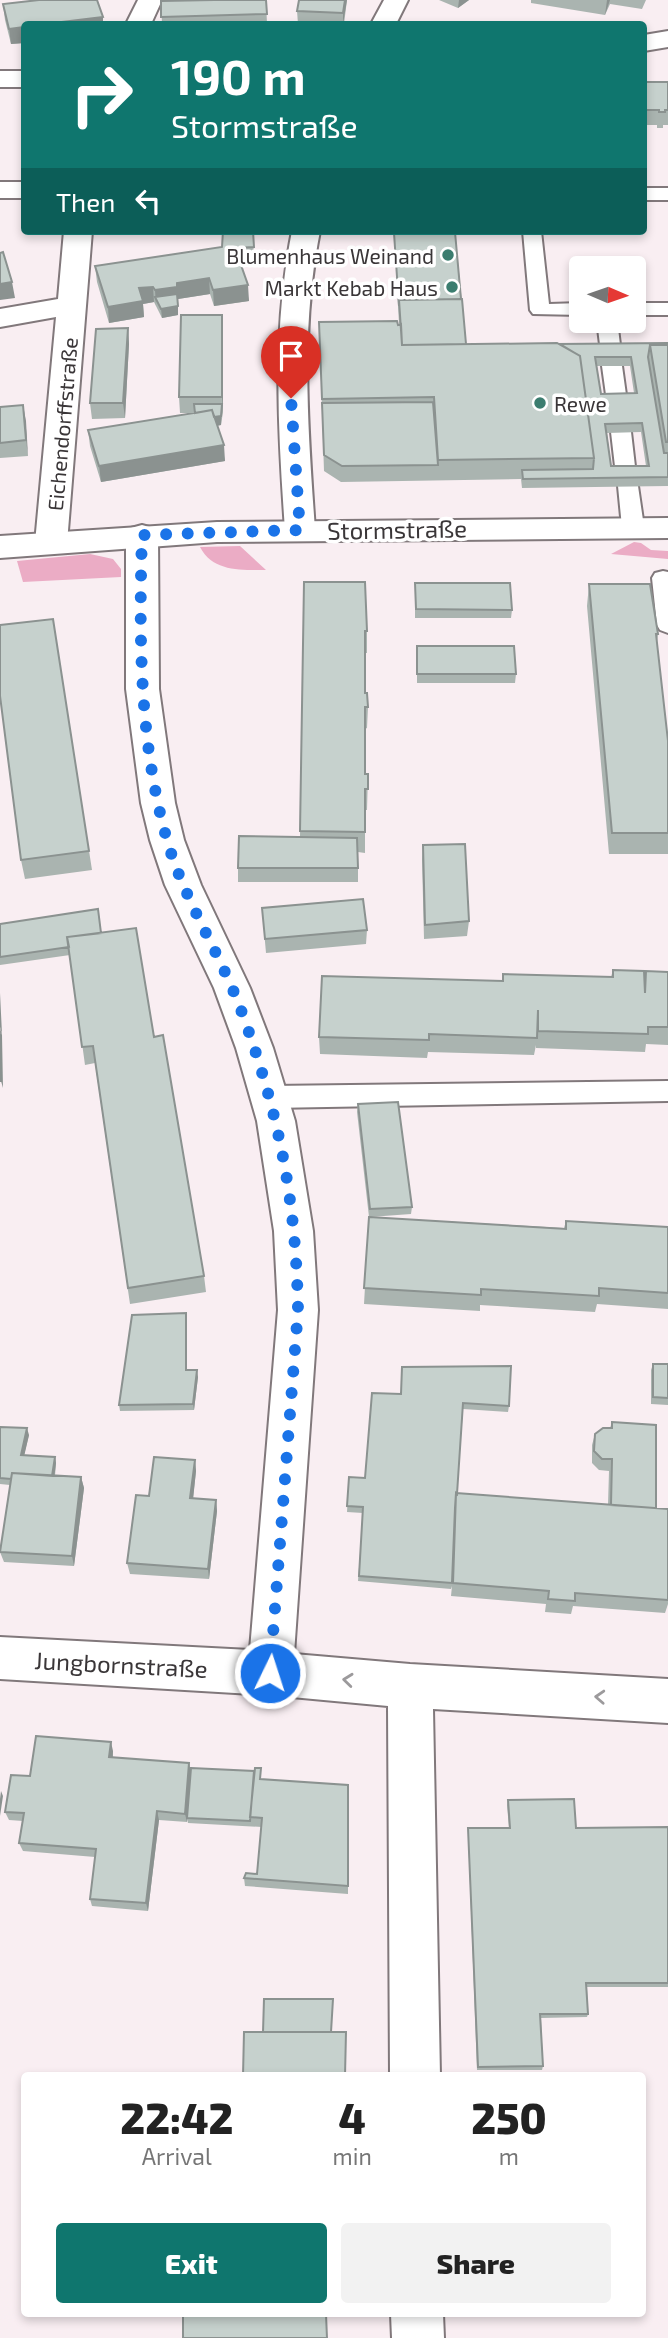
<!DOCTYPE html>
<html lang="en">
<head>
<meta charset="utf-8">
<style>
  :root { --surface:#fff; --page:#f2f2f2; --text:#222; --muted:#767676; --accent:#0f766e }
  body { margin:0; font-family:"Exo 2",sans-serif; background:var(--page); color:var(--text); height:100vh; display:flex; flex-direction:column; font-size:26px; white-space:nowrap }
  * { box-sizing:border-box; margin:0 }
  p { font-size:23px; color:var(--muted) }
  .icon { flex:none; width:38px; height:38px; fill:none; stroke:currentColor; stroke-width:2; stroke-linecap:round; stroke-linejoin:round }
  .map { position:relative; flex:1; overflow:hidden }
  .drawer { position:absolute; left:21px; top:2072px; width:625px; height:245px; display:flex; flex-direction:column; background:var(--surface); border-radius:7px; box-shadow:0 4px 10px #0003 }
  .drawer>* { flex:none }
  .banner { position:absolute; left:21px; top:21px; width:626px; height:214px; border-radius:7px; box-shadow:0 4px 10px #0003; background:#0f766e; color:#fff; overflow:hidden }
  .needle { width:46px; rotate:92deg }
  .buttons { position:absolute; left:569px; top:256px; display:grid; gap:14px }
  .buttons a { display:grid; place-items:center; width:77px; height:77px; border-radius:7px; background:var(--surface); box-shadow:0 4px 10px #0003; font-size:35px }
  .pin { position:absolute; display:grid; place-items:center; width:60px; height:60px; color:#fff; margin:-72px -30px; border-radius:50% 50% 50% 0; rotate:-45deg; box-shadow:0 0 7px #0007 }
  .pin .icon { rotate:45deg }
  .me { position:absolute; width:77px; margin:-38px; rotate:4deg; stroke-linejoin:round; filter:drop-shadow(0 0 5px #0008) }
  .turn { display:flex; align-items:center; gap:24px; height:147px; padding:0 35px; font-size:32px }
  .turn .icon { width:91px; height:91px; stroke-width:2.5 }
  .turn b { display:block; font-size:49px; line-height:60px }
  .then { display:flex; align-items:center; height:66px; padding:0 35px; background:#0003; gap:14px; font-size:26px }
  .eta { display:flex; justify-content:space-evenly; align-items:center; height:119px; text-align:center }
  .eta b { font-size:42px; font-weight:800; line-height:49px }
  .primary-button { display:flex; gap:14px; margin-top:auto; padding:14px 35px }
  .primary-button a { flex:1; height:80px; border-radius:7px; background:var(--accent); color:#fff; font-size:28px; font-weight:800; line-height:80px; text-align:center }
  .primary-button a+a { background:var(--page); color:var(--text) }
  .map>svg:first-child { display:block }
</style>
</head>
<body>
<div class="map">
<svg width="668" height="2338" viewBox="0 0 668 2338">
  <rect width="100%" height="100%" fill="#f9eef2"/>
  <!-- green -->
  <path fill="#ebacc5" d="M634,542L641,543L651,550L668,551V559L611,554Z
    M240,546L266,570C241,570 213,572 200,547Z
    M90,554L113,559L121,569V577L23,582L17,561Z"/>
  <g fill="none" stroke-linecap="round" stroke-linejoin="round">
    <!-- lane casing -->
    <g stroke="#81787b" stroke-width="4">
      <path id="lane" d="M644,188H668V200H644Z
        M523,231H541L549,304L581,303V315L533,314L530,310Z
        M634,303H668V315H634Z
        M597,320H617L621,353L618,357H604L601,353Z
        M612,360L619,362L622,366L627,402L624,407H610L607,402L602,366L605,362Z
        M621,425L628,427L631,432L636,475L632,480L638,486L644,527L640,532H626L622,527L618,486L622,481L616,475L611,432L614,427Z
        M663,571L668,572V633L660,630L657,625L652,578L655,573Z
        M668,1081V1101L271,1108L262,1104L258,1097L262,1090L271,1086Z"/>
    </g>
    <!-- street casing -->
    <g stroke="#81787b" stroke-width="4">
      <path id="street" d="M138,0H162L151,24H126Z
        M384,0H408L396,24H371Z
        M668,31V47L644,51V35Z
        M0,71H24V87H0Z
        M0,182H24V198H0Z
        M64,231H92L67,543L62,550L51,554L40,550L35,543L56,317L0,327V309L58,299Z
        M292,231H320C300,331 308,429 315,530L311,537L300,540L289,537L285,530C278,429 272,331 292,231Z
        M142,525L153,528L158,535L159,689L175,803L184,840L201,885L250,988L273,1048L295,1121L313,1231L318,1310L294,1654L410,1664L668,1679V1723L433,1709L440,2076H390L388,1706L270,1695L0,1679V1637L250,1650L278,1310L274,1231L257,1121L236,1048L214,988L165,885L150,840L141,803L126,689V535L131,528Z
        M391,2314H443L444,2338H392Z"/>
    </g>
    <!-- secondary casing -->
    <g stroke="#81787b" stroke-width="4">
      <path id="secondary" d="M668,518V538L217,542L0,558V536L217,522Z"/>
    </g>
    <!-- lane -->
    <use href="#lane" fill="#fff" fill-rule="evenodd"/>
    <!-- street -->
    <use href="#street" fill="#fff" fill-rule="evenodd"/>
    <!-- secondary -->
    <use href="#secondary" fill="#fff" fill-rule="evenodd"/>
  </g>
  <!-- wall -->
  <path fill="#aab4b0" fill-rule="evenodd" d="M266,0L267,24H162L161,1Z
    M299,0H347L344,24H298L297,11Z
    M439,0H469L458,8Z
    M531,0H646L642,9L610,4L605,15L531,3Z
    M3,4L103,17V24H24V43L11,44L5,20Z
    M644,82H668V125H663V128H657V125H644Z
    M253,231L254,262L241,264L249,301L214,306L210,294L178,299V315L162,318L154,302L143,304L144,317L109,323L97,282L95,266L222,247Z
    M394,231H455L466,344H560L668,343V486L522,488L521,479L341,482L324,471L319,322L399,324ZM597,366H630L634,393L601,394ZM641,432L646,466H611L607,433Z
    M128,328L129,344L125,418L92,419L90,403Z
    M223,331V412L221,425L217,426L225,461L101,482L90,446L88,430L195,413H180L179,397Z
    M23,405L28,456L0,458V407Z
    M304,582L367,631V653H365V693L368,707L367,728L365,729V774H368L367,810H365V853L358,852V882H238V868L300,837Z
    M415,583L512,610L511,618H415Z
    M589,584L658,634L657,642L668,741V854H609L587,606Z
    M53,619L92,870L25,879L21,860Z
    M417,646L516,674L515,683H417Z
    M423,845L469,921L467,936L424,939L422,859Z
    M262,908L367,930L366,944L266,953Z
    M0,924L101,933L154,1037L204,1276L206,1292L130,1304L95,1063L85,1065L70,955L0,965Z
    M613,970L644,977L646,971L668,972V1045L646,1044L645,1052L536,1048V1045L534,1055L428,1052L427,1058L320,1054L319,1037L503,981V974L611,977Z
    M358,1104L412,1207L411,1214L370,1217L564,1228L566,1221L668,1227V1309L597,1304L595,1312L480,1305V1311L364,1304L369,1217L357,1112Z
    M187,1320V1370L198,1377L194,1410L120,1411L119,1405Z
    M653,1364H668V1405L651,1404V1370Z
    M372,1393L509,1406L508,1412L463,1409L457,1494L608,1505L609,1471L599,1470L592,1463V1445L595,1434L610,1428L612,1422L656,1508L668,1509V1604L665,1613L573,1606L571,1614L545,1612L546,1604L451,1596L452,1586L451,1589L358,1581L363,1513L347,1512L349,1477L365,1478Z
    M0,1427L29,1435L24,1455L55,1457L56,1463L55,1476L81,1477L84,1488L74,1566L4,1562L0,1552L10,1485L0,1484Z
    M195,1460L196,1471L193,1498L216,1500L217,1511L209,1579L130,1574L127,1563L149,1496Z
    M113,1751V1758L190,1771L262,1779L348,1785V1894L245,1886L244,1878L257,1874L262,1827L188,1823L187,1819V1822L159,1820L148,1911L92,1906L90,1899L95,1857L23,1851L19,1843L23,1821L9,1820L5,1812L30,1776Z
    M508,1800L576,1828L668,1827V1987H587L588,2014L587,2017L541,2018L543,2066L542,2070H477L468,1833V1828H509L507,1805Z"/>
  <!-- shaded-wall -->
  <path fill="#8b9290" d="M345,0H347L343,24V13Z
    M459,0H469L458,8Z
    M607,0H610L605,15Z
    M103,17V24H45Z
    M24,27V43L11,44L9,29Z
    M209,278L210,294L178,299V315L162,318L161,309L155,297L156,306L155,290L177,283Z
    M12,282L15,298L0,300V284Z
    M248,285L249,301L214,306L213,290Z
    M153,287L154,302L143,304L144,317L109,323L108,307L139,288Z
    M222,315L223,331V412L222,397Z
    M128,328L129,344L125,418L123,403Z
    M222,404L221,425L195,429Z
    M23,405L26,421L28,456L26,440Z
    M224,445L225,461L101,482L99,466Z
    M0,993L2,1034L0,1027Z
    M0,1028L2,1035L3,1088L1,1081Z
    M186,1313L187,1320V1377L186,1370Z
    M197,1370L198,1377L194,1410L193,1404Z
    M27,1428L29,1435L23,1461L21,1455Z
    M55,1457L56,1463L53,1487L51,1481Z
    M195,1460L196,1471L192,1509L190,1498Z
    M81,1477L84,1488L74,1566L72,1556Z
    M216,1500L217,1511L209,1579L208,1569Z
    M111,1742L113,1751L112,1766L109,1757Z
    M189,1763L191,1772L187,1822L185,1814Z
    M1,1791L3,1796L0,1816V1799Z
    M157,1811L159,1820L148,1911L146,1903Z"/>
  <!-- building -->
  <path fill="#c6d1cd" stroke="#8b9290" stroke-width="2" fill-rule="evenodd" d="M39,0H97L103,17L45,24H24V27L9,29L3,4Z
    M214,0H266L267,14L161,17V1Z
    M299,0H345L343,13L297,11Z
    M644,82H668V110H665V112H659V110H644Z
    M223,231H253L254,247L235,248L248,285L213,290L209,278L177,283V287L155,290L153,287L139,288L143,301L108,307L95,266L222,247Z
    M455,232L461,299L399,300V306L394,233Z
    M3,252L12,282L0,284V253Z
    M177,294L178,306L161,309L155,297Z
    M462,299L466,344L402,345L399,300Z
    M181,315H222V397H179Z
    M397,321L398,325L401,324L402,345L557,343L580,356L594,458L438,460L434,397L322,399L319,322Z
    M128,328L123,403H90L96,329Z
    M668,343V345H650L648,357L664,453H668V477L523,479L522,470L593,469L594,458L580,356L560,344ZM595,357H631L637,393L601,394ZM642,423L649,466H611L605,424Z
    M650,345H668V442H666Z
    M433,402L438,465L342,466L324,455L322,403Z
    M194,404H222L221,416L214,417L212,410L195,413Z
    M23,405L26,440L0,443V407Z
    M212,410L224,445L99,466L88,430Z
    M304,582H365L367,631H365V693H367L368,707H365V774H368V789H365V832L300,831Z
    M415,583H510L512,610L416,609Z
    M589,584H650L658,634H656L668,741V833H612Z
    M53,619L89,851L21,860L0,696V625Z
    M417,646H514L516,674H417Z
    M239,836L357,838L358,868H238Z
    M465,844L469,921L425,925L423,845Z
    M363,899L367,930L265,939L262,908Z
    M98,909L101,933L67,937L69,947L0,957V924Z
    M136,928L154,1037L163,1035L204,1276L128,1288L93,1046L82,1047L67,937Z
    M613,970L644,971L645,993L646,971L668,972V1027H648V1034L538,1031V1010L537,1038L429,1034V1040L319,1037L322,976L503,981V974L613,977Z
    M0,1034L1,1081H0Z
    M398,1102L412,1207L370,1209L358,1104Z
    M369,1217L566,1229V1221L668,1227V1293L599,1288V1296L481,1289V1295L364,1288Z
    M186,1313V1370H197L193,1404L119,1405L132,1315Z
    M653,1364H668V1398L653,1397Z
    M511,1366L509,1406L463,1403L457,1494L456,1493L455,1508L452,1583L359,1576L363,1507L347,1506L349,1477L365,1478L372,1393L401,1394L402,1367Z
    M612,1422L656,1425V1508L611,1505L612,1459H602L594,1451L595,1434L603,1428H612Z
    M0,1427L27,1428L21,1455L55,1457L52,1476L12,1473L11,1479L0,1478Z
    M154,1457L195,1460L190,1498L216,1500L208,1569L127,1563L136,1495L149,1496Z
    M12,1473L81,1477L72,1556L0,1552Z
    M456,1493L668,1509V1600L575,1593V1601L548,1599L549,1591L453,1583Z
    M36,1736L111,1742L109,1757L189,1763L185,1814L157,1811L146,1903L90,1899L96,1849L19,1843L24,1813L5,1812L11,1775L30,1776Z
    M191,1768L254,1771L250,1821L187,1818Z
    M255,1768H261L260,1779L348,1785V1886L244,1878L246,1873L257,1874L262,1818L250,1817Z
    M574,1799L576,1828L668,1827V1983H586L588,2014H540L543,2066L478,2067L468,1828H510L508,1800Z
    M264,1999H333L331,2032H263Z
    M244,2032H346L345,2076H243Z
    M183,2314H326L327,2338H183Z"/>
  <!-- one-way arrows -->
  <defs><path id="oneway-chevron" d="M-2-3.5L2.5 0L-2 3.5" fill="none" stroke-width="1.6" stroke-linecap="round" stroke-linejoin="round" transform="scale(1.75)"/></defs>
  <g stroke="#9c9a9c">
    <use href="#oneway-chevron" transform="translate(348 1680) rotate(-174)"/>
    <use href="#oneway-chevron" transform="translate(600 1697) rotate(-177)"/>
  </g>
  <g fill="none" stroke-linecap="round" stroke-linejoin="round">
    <!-- route -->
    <path stroke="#1a73e8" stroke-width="12" stroke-dasharray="0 21.6" d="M270,1673L298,1310C296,1200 279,1113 241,1010C219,951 185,902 167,840C139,741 139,637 142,535L300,530L291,398"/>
  </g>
  <!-- markers -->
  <g fill="#3b7d6f" stroke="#fff" stroke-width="2.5">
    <circle cx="448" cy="255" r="7"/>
    <circle cx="452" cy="287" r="7"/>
    <circle cx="540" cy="403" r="7"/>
  </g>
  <g text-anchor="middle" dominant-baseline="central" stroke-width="7" stroke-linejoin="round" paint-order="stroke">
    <!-- far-poi labels -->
    <g font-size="21" fill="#3a3638" stroke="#fff" text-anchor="end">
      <text x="434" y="255">Blumenhaus Weinand</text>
      <text x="438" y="287">Markt Kebab Haus</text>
      <text x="554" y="403" text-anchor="start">Rewe</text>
    </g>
    <!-- far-street labels -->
    <g font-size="21" fill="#3a3638" stroke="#fff">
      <text transform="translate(62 424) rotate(-85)">Eichendorffstraße</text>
    </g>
    <!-- street labels -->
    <g font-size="24" fill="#3a3638" stroke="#fff">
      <text transform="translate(397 529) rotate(-1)">Stormstraße</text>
      <text transform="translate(121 1664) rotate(3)">Jungbornstraße</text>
    </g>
  </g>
</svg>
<div class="buttons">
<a><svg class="needle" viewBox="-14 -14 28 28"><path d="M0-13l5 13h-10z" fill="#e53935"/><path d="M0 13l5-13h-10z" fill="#767676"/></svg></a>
</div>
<div class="pin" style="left:291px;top:398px;background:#d93025"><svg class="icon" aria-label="arrive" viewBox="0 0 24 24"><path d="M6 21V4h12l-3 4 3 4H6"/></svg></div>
<svg class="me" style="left:270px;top:1673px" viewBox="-20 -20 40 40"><circle r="17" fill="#1a73e8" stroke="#fff" stroke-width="3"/><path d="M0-11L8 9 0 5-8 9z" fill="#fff"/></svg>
<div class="banner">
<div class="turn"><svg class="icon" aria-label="right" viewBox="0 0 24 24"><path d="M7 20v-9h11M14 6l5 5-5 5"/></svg><div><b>190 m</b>Stormstraße</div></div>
<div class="then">Then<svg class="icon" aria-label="left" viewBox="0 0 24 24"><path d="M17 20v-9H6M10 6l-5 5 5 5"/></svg></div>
</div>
<section class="drawer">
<div class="eta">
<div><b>22:42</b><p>Arrival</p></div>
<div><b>4</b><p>min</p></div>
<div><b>250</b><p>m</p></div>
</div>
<div class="primary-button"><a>Exit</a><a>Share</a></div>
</section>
</div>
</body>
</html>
